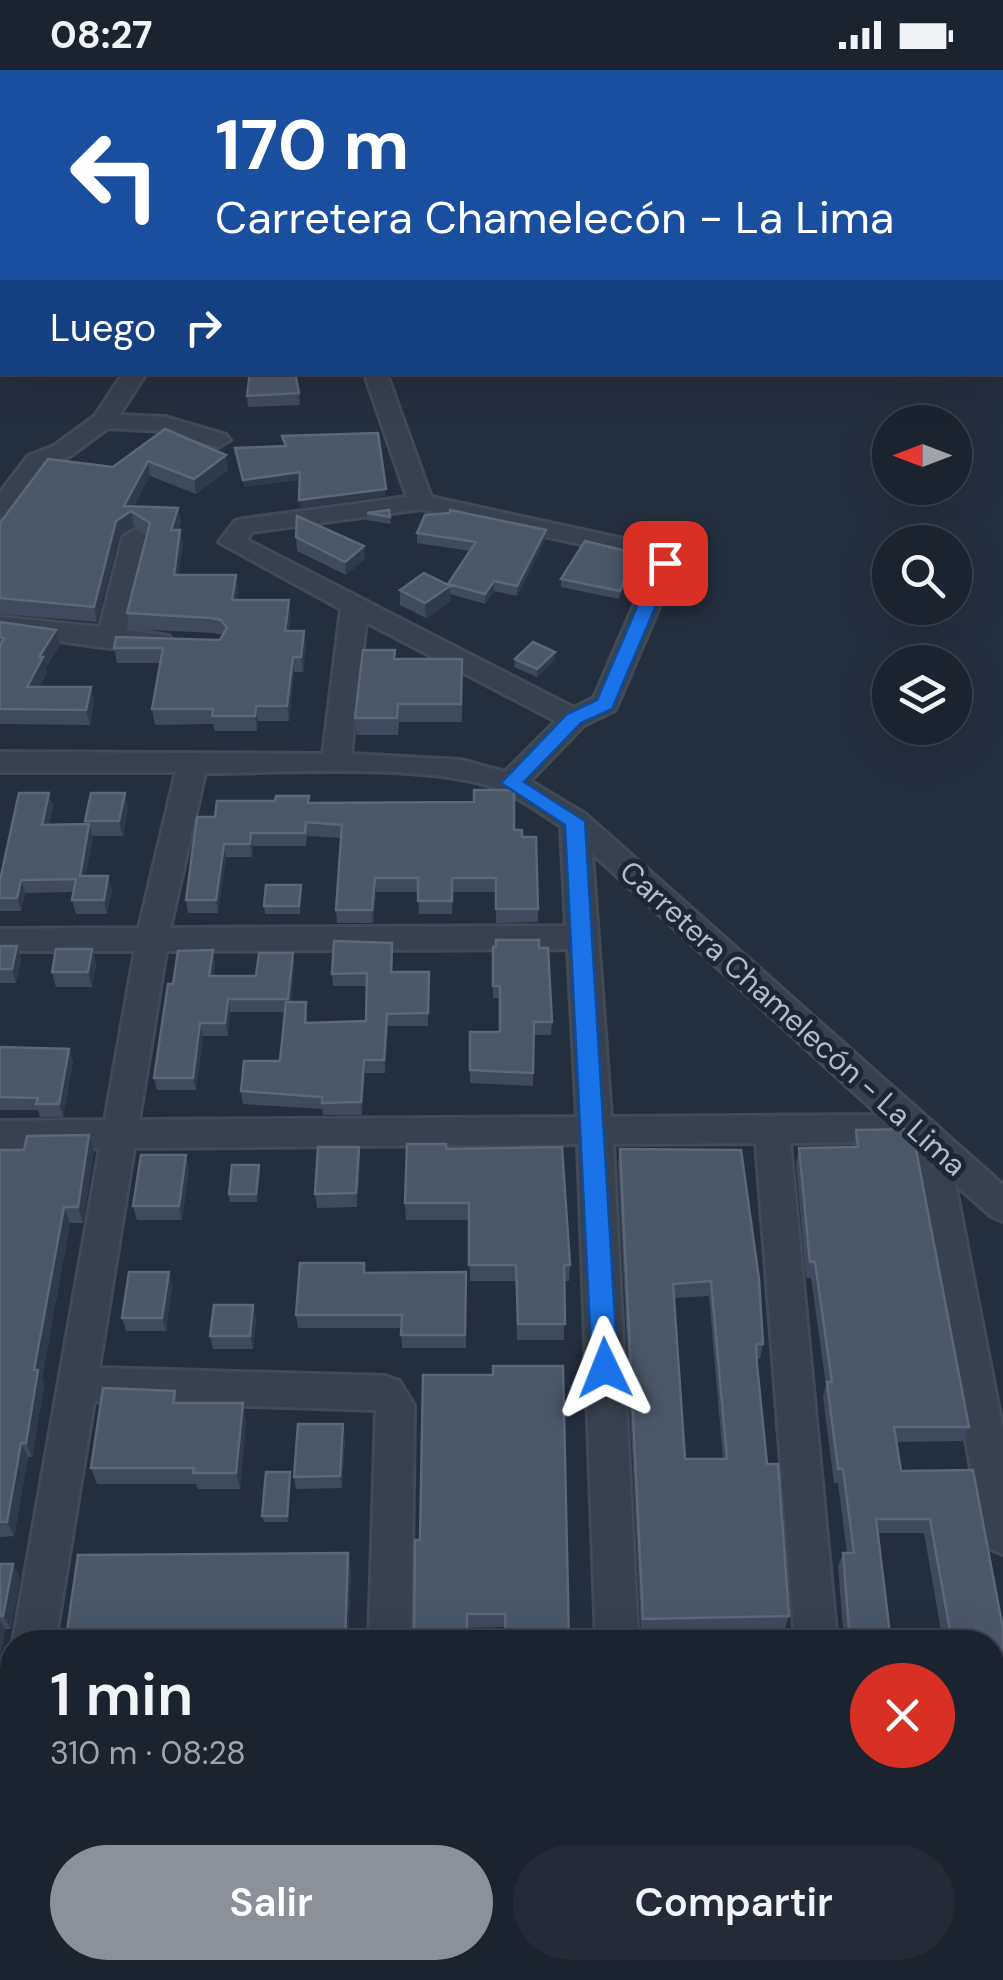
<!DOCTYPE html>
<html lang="es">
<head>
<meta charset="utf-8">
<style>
  :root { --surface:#1b232e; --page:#242b36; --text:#f1f3f6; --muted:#a0a4aa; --line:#39404a; --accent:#8c9099 }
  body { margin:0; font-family:"DM Sans",sans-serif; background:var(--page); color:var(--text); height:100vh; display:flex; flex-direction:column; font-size:38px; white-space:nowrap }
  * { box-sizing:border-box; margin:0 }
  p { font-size:32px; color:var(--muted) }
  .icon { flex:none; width:55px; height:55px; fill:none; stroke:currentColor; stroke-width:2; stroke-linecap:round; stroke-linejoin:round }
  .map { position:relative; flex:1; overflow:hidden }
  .drawer { position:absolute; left:0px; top:1560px; width:1005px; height:350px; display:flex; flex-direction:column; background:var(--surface); border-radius:40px 40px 0 0; box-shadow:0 10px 40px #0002,0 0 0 2px var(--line) }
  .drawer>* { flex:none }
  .top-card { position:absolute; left:0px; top:0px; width:1005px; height:305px; box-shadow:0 10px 40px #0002,0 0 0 2px var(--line); background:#1a4fa0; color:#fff; overflow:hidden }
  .needle { width:65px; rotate:270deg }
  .tools { position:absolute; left:872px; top:335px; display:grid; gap:20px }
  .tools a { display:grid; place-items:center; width:100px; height:100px; border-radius:50%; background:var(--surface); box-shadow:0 10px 40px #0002,0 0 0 2px var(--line); font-size:50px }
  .pin { position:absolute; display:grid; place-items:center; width:85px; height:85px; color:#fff; margin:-42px; border-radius:20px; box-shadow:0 5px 15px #0006 }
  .me { position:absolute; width:110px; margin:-55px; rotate:358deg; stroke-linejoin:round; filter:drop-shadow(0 0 8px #0008) }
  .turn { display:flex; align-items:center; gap:35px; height:210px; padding:0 50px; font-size:45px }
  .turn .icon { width:130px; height:130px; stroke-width:2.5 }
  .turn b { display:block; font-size:70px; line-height:85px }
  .then { display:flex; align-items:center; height:95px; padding:0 50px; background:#0003; gap:20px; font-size:38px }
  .round { display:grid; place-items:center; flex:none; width:105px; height:105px; border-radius:52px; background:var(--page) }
  .overview { display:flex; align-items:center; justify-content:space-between; height:170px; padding:0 50px }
  h1 { font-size:60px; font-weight:600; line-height:75px }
  .cta { display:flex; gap:20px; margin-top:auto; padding:20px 50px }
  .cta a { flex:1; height:115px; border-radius:60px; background:var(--accent); color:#fff; font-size:40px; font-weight:600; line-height:115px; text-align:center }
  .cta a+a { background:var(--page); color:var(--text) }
  .status { display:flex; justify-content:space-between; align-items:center; height:70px; padding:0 50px; background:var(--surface); direction:ltr }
  .status svg { height:28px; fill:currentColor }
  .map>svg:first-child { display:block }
</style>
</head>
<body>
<div class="status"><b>08:27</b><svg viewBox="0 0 49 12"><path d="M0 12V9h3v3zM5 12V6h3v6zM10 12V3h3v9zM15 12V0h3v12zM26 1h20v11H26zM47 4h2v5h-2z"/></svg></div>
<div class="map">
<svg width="1003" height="1910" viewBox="0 0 1003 1910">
  <rect width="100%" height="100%" fill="#242f3e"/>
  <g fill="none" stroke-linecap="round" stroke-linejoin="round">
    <!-- minor casing -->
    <g stroke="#414a57" stroke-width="6">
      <path id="minor" d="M288,0H341L342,2H287Z
        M853,0H878L879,2H855Z
        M1002,135H1003V147H1002Z
        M1002,285H1003V299H1002Z
        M124,302H147L119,345L165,347L226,365L230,370L218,377L163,361L108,358L70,386L44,396L9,445L0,447V423L28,386L54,376L95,346Z
        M364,302H386L431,427L647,474L678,493L615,640L584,655L530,711L585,744L1003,1115V1151L991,1146L955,1114L1003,1361V1484L989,1478L983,1465L913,1076L909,1072L790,1073L837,1572H795L756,1073L613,1074L638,1572H596L578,1074L134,1078L99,1298L386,1306L399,1311L414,1335L411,1572H369L376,1340L94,1331L55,1572H13L100,1078L0,1079V1051L105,1050L135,881H0V859L139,858L176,702H0V682L323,684L341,539L219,472L235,451L244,449L407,427ZM421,439L630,485L651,496L594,628L574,638L247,470L252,462ZM366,552L556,651L505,702L461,690L351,684ZM205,703C282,703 434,692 501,720C522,729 542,744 561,756L566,856L170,858ZM592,783L879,1045L611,1047ZM568,879L577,1047L139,1050L166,881Z
        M136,459L149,467L126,560L169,566L173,572L169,578H110L0,563V547L100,557L123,467Z
        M12,1680V1797L0,1803V1685Z
        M353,1898H399L398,1910H352Z
        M608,1898H654L655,1910H609Z
        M820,1898H866L867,1910H821Z"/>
    </g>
    <!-- minor -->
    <use href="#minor" fill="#38414e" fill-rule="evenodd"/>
  </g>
  <!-- wall -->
  <path fill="#3f4b5c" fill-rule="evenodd" d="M402,0H646L641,2H402Z
    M299,323L300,335L248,337L247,326Z
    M165,359L228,400L196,424L150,406L134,436L178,438L181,453L178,460L183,475L178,505H236L238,520L236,530L291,545L289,561H304L306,577L303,602H294L289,651H258L257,661H215L213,654L155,655L152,639L161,593H117L114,578L220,570L222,565L213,563L130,559L127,543L147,464L134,456L119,466L97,552L0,544V453L113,397Z
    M389,440L391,454L367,450V443Z
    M417,463L545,470L517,526L494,521L485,534L450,524L451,531L426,548L400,535V520L448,515L470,481L417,473Z
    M296,467L365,489L346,505L297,481Z
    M634,483L633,491L619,529L561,517V509Z
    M0,552L60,575L46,597L47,603L39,617H91L94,632L90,655L0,654Z
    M555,582V589L537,607L514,597L515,589Z
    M462,589V652H399L398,665H357L355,648Z
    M309,733L514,760L522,767L538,839V852L496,853V822H453L452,844H419L418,822H376L373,853H337L336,840L341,768L307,766L306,776H253L252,787H226L218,843H188L186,830L215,747Z
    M53,736L49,755L86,754L85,751L128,738L123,766H92L85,806L112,820L107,844H76L72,830L74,822L25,823L21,841H0V810Z
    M301,815L300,844H265L264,836Z
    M0,876H17L21,890L16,913H0Z
    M493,877L539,878L552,952L551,965H534L533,1016L470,1013V1000L500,962V928H493Z
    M92,879L96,894L92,917H56L52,902Z
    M293,883L294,896L291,932H306L307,953L366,951L367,916H333L332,904L393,886L392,902L429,915L428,956H388L385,1003H365L362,1045H323L322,1039L243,1034L241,1021L280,991L285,942H230L228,966H203L196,1020H157L154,1008L173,914L215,893L213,906H256Z
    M0,977L69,979L73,992L63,1047H40L38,1040H0Z
    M856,1060L969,1357L962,1371L897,1372L901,1401L1003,1559V1669H992V1572H943L924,1463H877L891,1572H844L838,1496L843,1483H847L838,1413H834L823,1327L826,1315L811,1208H806L796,1094L799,1078L852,1077Z
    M89,1065L94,1082L83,1153H70L42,1308L44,1315L32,1387H28L14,1466L0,1467V1080H24Z
    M359,1077L360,1091L357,1137L317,1138L315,1124Z
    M446,1079L570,1195L569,1211H564V1270H517L516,1211H470L469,1150H406L405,1133Z
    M620,1079L763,1274L760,1289H757L767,1394L789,1546L785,1558L641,1561L618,1094ZM709,1226L723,1389H685L674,1228Z
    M259,1095L260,1102L257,1132H230L229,1124Z
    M189,1099L182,1150H137L133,1136Z
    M364,1193L365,1203L466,1202V1278H402L401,1258H298L296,1245Z
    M172,1216L166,1261H126L122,1248Z
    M253,1235L256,1248L253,1279H213L210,1266Z
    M175,1321L178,1333L246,1350L240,1419H198L196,1414H97L91,1398Z
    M345,1367L342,1418L296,1419L294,1407Z
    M291,1408L288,1452H264L262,1446Z
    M415,1470L569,1572L505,1557L414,1559Z
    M0,1494L20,1508L11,1559H5L0,1586Z
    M351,1499L348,1572H72L67,1561Z
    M992,1699L1003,1714V1777H992Z
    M992,1821H1003V1899H990V1898H992Z
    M658,1898H818H737L738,1910H655L658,1903Z
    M894,1898H961L962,1910H896Z"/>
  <!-- shaded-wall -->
  <path fill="#2f3b4b" d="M618,0H646L641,2H618Z
    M226,385L228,400L196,424L194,409Z
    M148,391L150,406L131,442L134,456L119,466L97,552L94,537L116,451Z
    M300,402L301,410L244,417L243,410Z
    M386,419V426L300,438L299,430Z
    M178,438L181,453L174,475L171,460Z
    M180,460L183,475L176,520L174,505Z
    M546,460L545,470L517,526V516Z
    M364,476L365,489L346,505L345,492Z
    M634,483L633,491L619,529L620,521Z
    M236,505L238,520L234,545L232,530Z
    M494,511V521L485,534V524Z
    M450,516L451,531L426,548L425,533Z
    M289,530L291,545L287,577L285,561Z
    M56,560L60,575L46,597L47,603L31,633L27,617L39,587Z
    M304,561L306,577L303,602L301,587Z
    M555,582V589L537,607V599Z
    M293,587L294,602L289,651L287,636Z
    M91,617L94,632L90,655L86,640Z
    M256,636L258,651L257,661L255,646Z
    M49,723L53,736L46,768L42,755Z
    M125,723L128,738L123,766L119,751Z
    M89,754L93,768L83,820L80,806Z
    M251,763L253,776L252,787L250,774Z
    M224,774L226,787L218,843L216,830Z
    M108,806L112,820L107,844L104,830Z
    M375,808L376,822L373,853L372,840Z
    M21,810L25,823L21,841L17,828Z
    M17,876L21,890L16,913L12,899Z
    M92,879L96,894L92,917L88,902Z
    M213,880L215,893L212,919L209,906Z
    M293,883L294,896L290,942L288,929Z
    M228,929L230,942L228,966L225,953Z
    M387,944L388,956L385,1003L384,990Z
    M200,953L203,966L196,1020L193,1008Z
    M69,979L73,992L63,1047L59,1034Z
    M364,990L365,1003L362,1045L361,1032Z
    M89,1065L94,1082L83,1153L78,1137Z
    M359,1077L360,1091L357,1137L356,1123Z
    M186,1085L189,1099L182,1150L179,1136Z
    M259,1095L260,1102L257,1132L256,1124Z
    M64,1137L70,1153L42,1308L44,1315L32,1387L26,1373L34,1300Z
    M169,1202L172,1216L166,1261L162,1248Z
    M253,1235L256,1248L253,1279L250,1266Z
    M243,1333L246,1350L240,1419L236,1403Z
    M343,1354L345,1367L342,1418L340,1406Z
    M21,1373L28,1387L14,1466L7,1452Z
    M290,1402L291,1408L288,1452L287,1446Z
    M348,1483L351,1499L348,1572H345Z
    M13,1494L20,1508L11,1559L3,1546Z
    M0,1550L5,1559L0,1586Z
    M79,1898H86L84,1910H77Z"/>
  <!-- building -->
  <path fill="#4b5868" stroke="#5c6777" stroke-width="2.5" fill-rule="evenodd" d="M409,0H600L595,2H419Z
    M250,302H295L299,323L247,326Z
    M165,359L226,385L194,409L148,391L124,436L178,438L171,460H180L174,505H236L232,530H289L285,561H304L301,587H293L287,636H256L255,646H212L213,639H152L163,578H114L116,567L220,570L227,558L221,550L211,548L127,543L150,453L131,441L116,451L94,537L0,528V453L48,389L113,397Z
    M378,363L386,419L299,430L300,402L243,410L235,378L286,376L282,366Z
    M389,440L390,447L367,443Z
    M450,440L546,460L517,516L494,511L485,524L448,514L476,472L417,463L425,445L450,443Z
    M297,446L364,476L345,492L296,467Z
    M585,471L634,483L620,521L561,509Z
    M424,503L450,516L425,533L400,520Z
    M0,552L56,560L39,587H43L27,617H91L86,640L0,639V576L4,568L0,567Z
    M533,572L555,582L537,599L515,589Z
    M363,580H395L394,589H462L461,634H398L397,648H355Z
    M474,720H514V760H522V767H536L538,839H496V808H452V831H418V808H375L372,840H336L342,755L306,752L305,763H251L250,774H224L216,830H186L197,747H215L217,731H275L276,726H309L308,733L474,732Z
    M19,723H49L42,755L89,754L80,806H108L104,830H72L76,809L21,810L17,828H0V810Z
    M91,723H125L119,751H85Z
    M266,815H301L299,836H264Z
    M496,870H539V878H548L552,952H534L533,1003L470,1000V962H500V916H493V877H496Z
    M334,871L392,873L391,902H429L428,943L387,944L384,990H364L361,1032L322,1033V1027L241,1021L244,991H280L286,932H306L305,953L366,951L367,903L332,904Z
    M0,876H17L12,899H0Z
    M56,879H92L88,902H52Z
    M213,880L209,906H256L259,883H293L288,929H228L225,953H200L193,1008H154L168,914H173L178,881Z
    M0,977L69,979L59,1034H36L38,1028L0,1027Z
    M912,1059L969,1357H894L901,1401L973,1400L1003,1559V1657H992V1572H952L930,1449H876L891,1572H850L843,1483H854L843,1399H838L827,1312H832L815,1192H810L799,1078L858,1077L856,1060Z
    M89,1065L78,1137H64L34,1300H38L26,1373H21L7,1452H0V1080H24L27,1066Z
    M407,1074H446V1079L562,1077L570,1195H564L565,1254H518L516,1195H469V1133H405Z
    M318,1077H359L356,1123L315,1124Z
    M620,1079L741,1080L759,1209L763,1274H756L757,1295L767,1394H778L789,1546L643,1549ZM711,1211L727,1389H685L673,1214Z
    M141,1085H186L179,1136H133Z
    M232,1095H259L256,1124H229Z
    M300,1193H364V1203L466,1202L465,1265H401L402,1245H296Z
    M129,1202H169L162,1248H122Z
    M214,1235H253L250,1266H210Z
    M493,1296H563L569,1572H506L505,1544H467V1572H400V1563L414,1559L415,1470H420L423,1305H493Z
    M103,1318L175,1321L173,1333H243L236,1403H193L194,1398H91Z
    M298,1354H343L340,1406L294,1407Z
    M266,1402H290L287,1446H262Z
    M348,1483L345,1572H156L157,1560L67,1561L78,1485Z
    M0,1494H13L3,1546H0Z
    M992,1699H1000L1003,1714V1766L992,1767Z
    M992,1821H1003V1891H997L992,1865Z
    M20,1898H79L77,1910H18Z
    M254,1898H309L308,1910H253Z
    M408,1898H464V1910H408Z
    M661,1898H737L738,1910H657V1904L662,1900Z
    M902,1898H961L962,1910H904Z"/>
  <!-- route -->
  <path fill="#1a73e8" stroke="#114b97" stroke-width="2.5" d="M665,488L674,493L612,639L581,653L524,712L585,751L618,1298L615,1306L605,1310L596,1306L592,1298L565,755L501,713L567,644L597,630L656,493Z"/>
  <g text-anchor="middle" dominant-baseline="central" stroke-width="10" stroke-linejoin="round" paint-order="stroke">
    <!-- street labels -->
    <g font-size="30" fill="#b4bcc9" stroke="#1d2633">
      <text transform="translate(793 948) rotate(42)">Carretera Chamelecón - La Lima</text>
    </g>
  </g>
</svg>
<div class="tools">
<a><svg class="needle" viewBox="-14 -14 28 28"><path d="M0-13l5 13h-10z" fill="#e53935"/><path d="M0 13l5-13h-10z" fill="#a0a4aa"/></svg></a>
<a><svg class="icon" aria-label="search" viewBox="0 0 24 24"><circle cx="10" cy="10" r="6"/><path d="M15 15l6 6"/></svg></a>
<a><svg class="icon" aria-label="layers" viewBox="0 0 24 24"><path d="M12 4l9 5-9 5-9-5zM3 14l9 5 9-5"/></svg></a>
</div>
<div class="pin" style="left:665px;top:493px;background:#d93025"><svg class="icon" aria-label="arrive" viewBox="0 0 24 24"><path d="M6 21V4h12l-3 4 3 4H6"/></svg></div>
<svg class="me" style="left:605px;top:1298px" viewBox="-20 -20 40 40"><path d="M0-17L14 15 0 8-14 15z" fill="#1a73e8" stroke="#fff" stroke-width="4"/></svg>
<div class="top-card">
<div class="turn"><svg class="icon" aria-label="left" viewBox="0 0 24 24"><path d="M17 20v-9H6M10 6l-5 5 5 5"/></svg><div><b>170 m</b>Carretera Chamelecón - La Lima</div></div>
<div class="then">Luego<svg class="icon" aria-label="right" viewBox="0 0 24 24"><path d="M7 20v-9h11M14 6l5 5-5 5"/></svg></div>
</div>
<section class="drawer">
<div class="overview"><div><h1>1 min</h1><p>310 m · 08:28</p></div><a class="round" style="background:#d93025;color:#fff"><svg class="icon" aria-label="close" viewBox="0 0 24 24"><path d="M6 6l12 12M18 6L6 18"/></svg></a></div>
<div class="cta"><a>Salir</a><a>Compartir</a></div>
</section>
</div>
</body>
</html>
